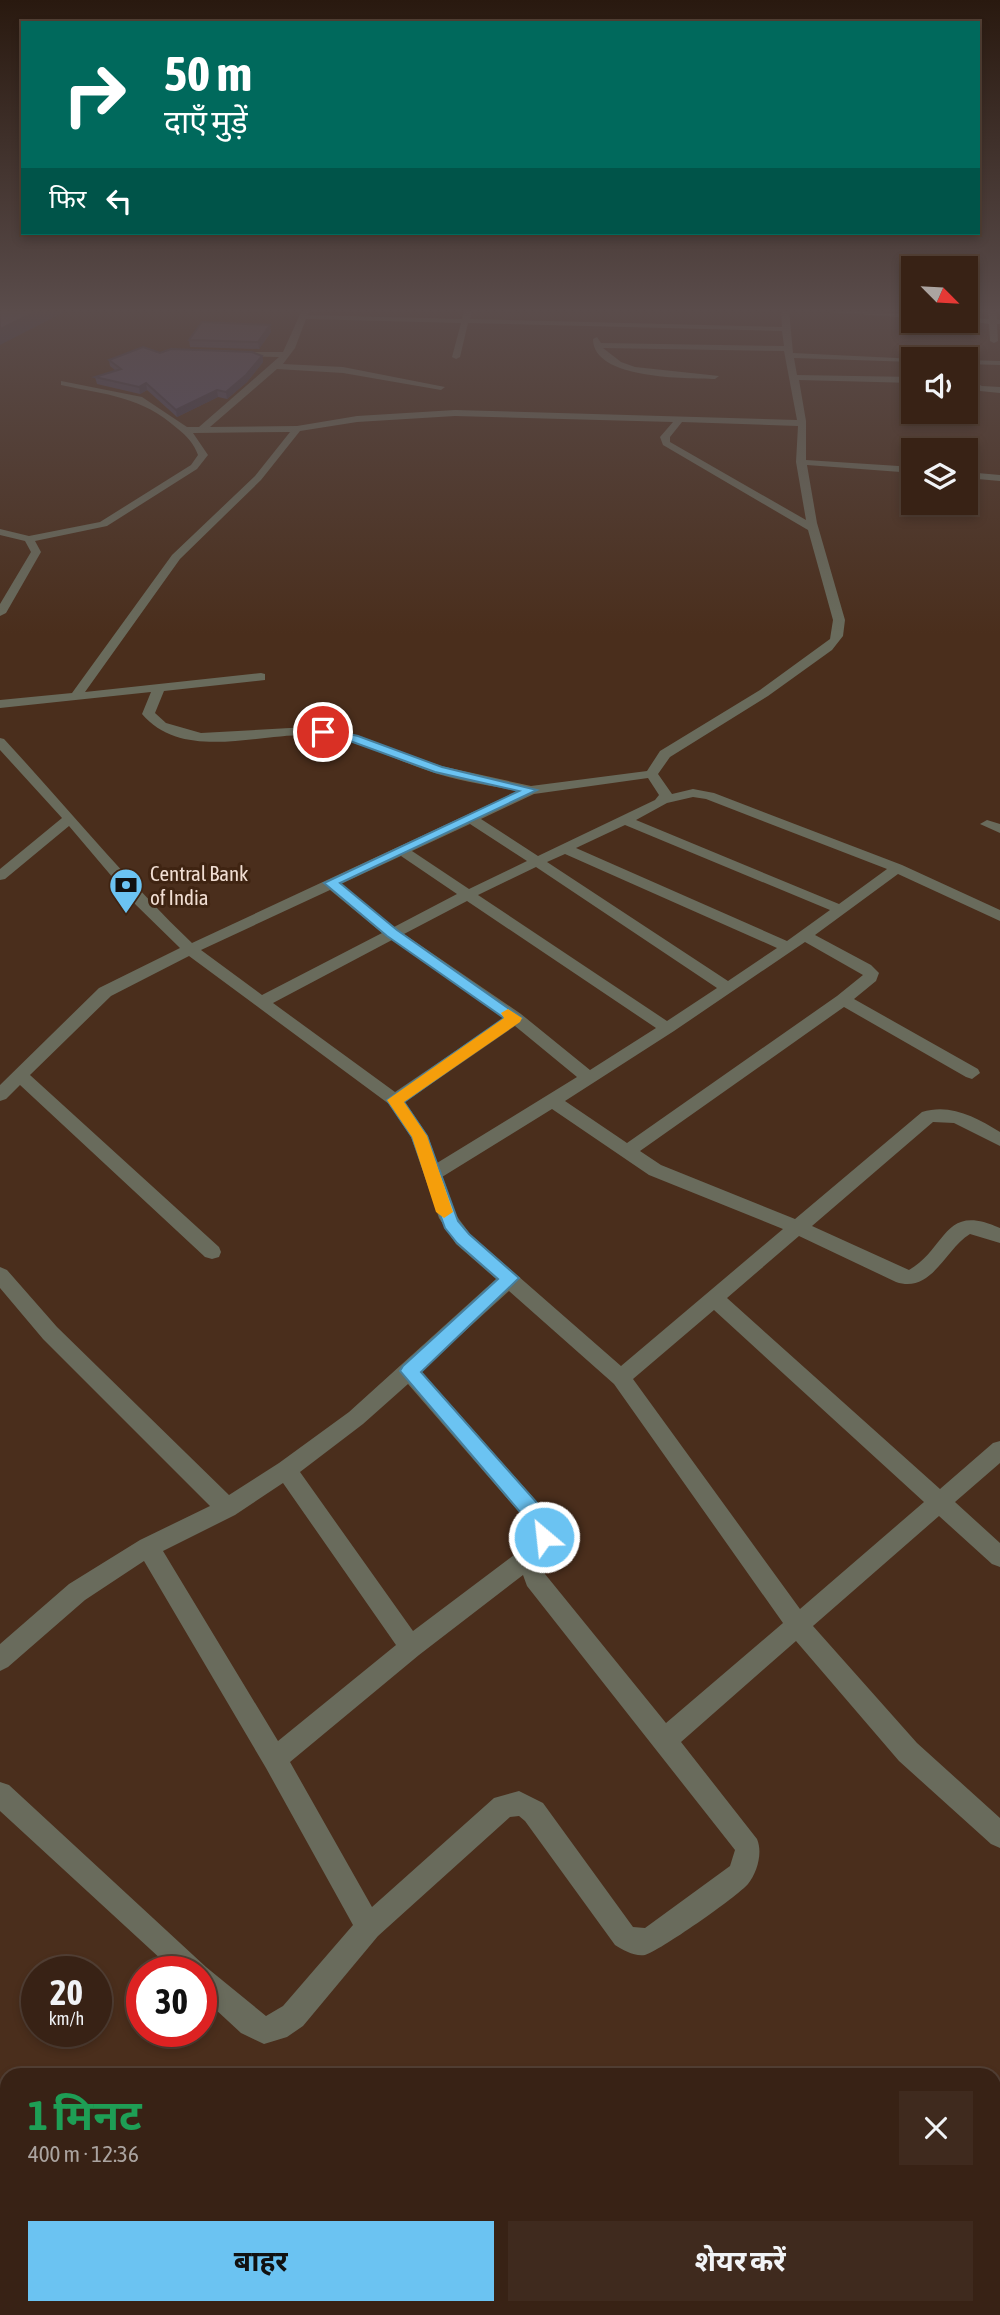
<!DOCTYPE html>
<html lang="hi">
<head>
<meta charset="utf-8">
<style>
  :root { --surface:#382215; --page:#3f2a1e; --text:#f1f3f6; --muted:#aba4a0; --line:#523f34; --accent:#6bc3f2 }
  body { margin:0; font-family:"Asap Condensed","Noto Sans Devanagari",sans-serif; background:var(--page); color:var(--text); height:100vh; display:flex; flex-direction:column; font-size:26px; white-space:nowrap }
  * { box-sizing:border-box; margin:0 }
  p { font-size:23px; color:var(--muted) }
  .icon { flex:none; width:38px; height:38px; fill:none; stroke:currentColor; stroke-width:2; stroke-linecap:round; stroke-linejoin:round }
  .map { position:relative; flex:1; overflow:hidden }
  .sheet { position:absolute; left:0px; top:2068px; width:1001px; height:247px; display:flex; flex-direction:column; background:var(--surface); border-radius:21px 21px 0 0; box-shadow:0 4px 10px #0003,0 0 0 2px var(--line) }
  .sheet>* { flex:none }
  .banner { position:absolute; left:21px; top:21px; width:959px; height:214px; border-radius:0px; box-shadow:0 4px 10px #0003,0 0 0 2px var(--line); background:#00695c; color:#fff; overflow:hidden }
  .needle { width:46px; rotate:114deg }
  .fabs { position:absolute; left:901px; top:256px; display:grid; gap:14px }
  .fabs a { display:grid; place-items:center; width:77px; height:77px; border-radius:0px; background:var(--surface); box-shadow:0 4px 10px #0003,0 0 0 2px var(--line); font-size:35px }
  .speed { position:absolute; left:21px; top:1956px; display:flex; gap:14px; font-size:35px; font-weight:700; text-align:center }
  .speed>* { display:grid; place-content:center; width:91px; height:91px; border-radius:50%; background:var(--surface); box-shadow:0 4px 10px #0003,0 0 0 2px var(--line); line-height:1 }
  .speed small { font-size:18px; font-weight:400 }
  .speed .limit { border:10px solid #d22; background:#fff; color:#111 }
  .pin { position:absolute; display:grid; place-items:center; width:60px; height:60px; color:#fff; margin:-30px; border:4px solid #fff; border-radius:50%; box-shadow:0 2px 7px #0007 }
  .me { position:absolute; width:77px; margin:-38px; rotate:332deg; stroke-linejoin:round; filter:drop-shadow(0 0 5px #0008) }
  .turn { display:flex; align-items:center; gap:24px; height:147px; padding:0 28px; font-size:32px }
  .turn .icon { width:91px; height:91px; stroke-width:2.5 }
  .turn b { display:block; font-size:49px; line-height:60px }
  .then { display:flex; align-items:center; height:66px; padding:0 28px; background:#0003; gap:14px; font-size:26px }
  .round { display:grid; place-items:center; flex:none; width:74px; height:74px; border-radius:0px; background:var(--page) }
  .overview { display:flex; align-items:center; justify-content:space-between; height:119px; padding:0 28px }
  h1 { font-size:42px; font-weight:700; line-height:52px; color:#1e9e55 }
  .action { display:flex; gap:14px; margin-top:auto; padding:14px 28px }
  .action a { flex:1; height:80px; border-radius:0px; background:var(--accent); color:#111; font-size:28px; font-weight:700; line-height:80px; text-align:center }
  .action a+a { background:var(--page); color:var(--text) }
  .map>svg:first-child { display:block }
</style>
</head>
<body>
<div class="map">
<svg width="1000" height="2315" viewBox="0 0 1000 2315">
  <rect width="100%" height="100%" fill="#4a2e1c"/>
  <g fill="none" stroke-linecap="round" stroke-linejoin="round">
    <!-- minor -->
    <path fill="#696b5c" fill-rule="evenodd" d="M302,310H310L308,315L462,319L464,310H472L470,319L782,327L781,310H789L793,353L917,359H914V362L794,358L797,375L914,377V383L799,380L806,421V460L914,467V473L807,465L817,523L845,620L843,636L832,650L768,696L670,757L658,774L672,794L693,789L714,793L902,865L1000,910V921L898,874L815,935L871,965L879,973L876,981L854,999L978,1069L980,1073L972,1079L966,1077L844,1007L640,1151L661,1165L795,1219L922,1112C950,1103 976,1117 1000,1132V1146L954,1123L933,1122L812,1226L909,1270C948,1247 943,1202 1000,1228V1243L970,1234C945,1249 932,1294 896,1282L799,1236L727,1298L940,1489L993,1443L1000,1441V1463L955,1502L1000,1543V1567L992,1564L939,1516L813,1626L917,1743L1000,1818V1848L991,1844L899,1761L796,1641L681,1742L757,1839C763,1853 757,1873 748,1884C738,1896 658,1952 645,1955C635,1957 623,1950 615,1945L525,1821L519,1816L510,1817L378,1936L303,2026L287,2037L264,2044L241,2033L201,1996V1972H175L0,1811V1782L9,1785L206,1967L266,2016L283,2006L353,1925L266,1768L144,1561L85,1600L8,1667L0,1671V1644L69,1584L140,1540L210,1506L43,1339L0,1288V1267L7,1270L57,1327L229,1495L279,1463L349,1412L496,1279L456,1244L439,1218L411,1137L389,1104L189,956L111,996L30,1075L219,1247L221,1252L219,1257L212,1259L205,1257L20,1085L6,1099L0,1101V1085L99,988L180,948L136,905L69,826L5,879L0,880V869L62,818L0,750V738L4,739C67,807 125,879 192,943L518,791C488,785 457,781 429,771C390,758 353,737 311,735C258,733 183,762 142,714L151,692L0,708V700L72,693L172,555L255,476L290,432L193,433L208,455L197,469L107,526L35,541L41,552L6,613L0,616V604L31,552L25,541L0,535V529L29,536L100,522L191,465L198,455C194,444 187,436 178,429C141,396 107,395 61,385V381L142,397L187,427H199L279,357L235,356L232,352H283ZM306,319L461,323L452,357L456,359L460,357L468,323L782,331L784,346L601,343L597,337L593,339C593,380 688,378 715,379L719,376L635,367L621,362L603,348L784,351L797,420L455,410L357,416L297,426L210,427L277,369L343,373L441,390L445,387L343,367L283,364L295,348ZM455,416L673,422L660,437L663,445L808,530L833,620L830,639L760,690L660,751L647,771L531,786L441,766L341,731L308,727L201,733L166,723L155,713L164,691L265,680V674L261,673L85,692L180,559L261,480L300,431L357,422ZM682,422L798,426L796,462L806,520L670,442V437ZM648,778L659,795L655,800L538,856L481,819L534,794ZM693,797L706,799L887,869L839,904L636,820L667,803ZM470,824L527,861L469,889L412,851ZM625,825L830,910L787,941L576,848ZM565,854L777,948L728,981L547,862ZM401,856L457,894L394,927L341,884ZM536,867L717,988L667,1021L478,895ZM330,890L382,933L262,995L201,950ZM467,901L656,1028L590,1070L521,1014L404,934ZM392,940L504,1018L395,1092L273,1003ZM805,942L863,975L837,996L627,1143L565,1101L674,1031ZM515,1026L577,1077L437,1163L428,1136L405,1102ZM552,1109L649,1175L783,1229L621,1366L470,1234L453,1211L442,1177ZM509,1291L614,1384L783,1623L666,1723L545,1574C543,1547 560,1542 547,1513L421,1371ZM714,1310L924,1502L800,1609L633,1379ZM408,1384L531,1526L530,1543L413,1631L300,1472L363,1424ZM283,1483L396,1645L278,1741L163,1551L235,1515ZM523,1575L527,1586L735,1850L730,1866L645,1928L633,1927L543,1803L519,1791L494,1798L372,1907L290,1762L419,1655Z
      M823,310L914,314V318L827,312Z
      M988,310H996L997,319L1000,320V324H997L998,341L994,343L990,341L989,324L962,320H966V318L989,319Z
      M966,360L1000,361V365L966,364Z
      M966,379L982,386L1000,387V393L980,391L966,385Z
      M966,472L1000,475V481L966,478Z
      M987,820L1000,824V833L980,824Z
      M1000,2116V2148L994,2150V2118Z
      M0,2212L7,2215V2250L0,2247Z
      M812,2308H846L843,2315H810Z"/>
  </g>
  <!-- wall -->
  <path fill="#49445f" d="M270,325L271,332L259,349L190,347L189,340Z
    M160,353L262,356L263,362L247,382L227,399L218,397L177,417L147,390L140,394L97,384L95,377L116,371L110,366L109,360Z"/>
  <!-- shaded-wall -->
  <path fill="#3c374d" d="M39,310H68L0,345V329Z
    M270,325L271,332L259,349L258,342Z
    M262,356L263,362L247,382L227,399L226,392Z
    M146,383L147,390L140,394L139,387Z
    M217,390L218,397L177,417L176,410Z"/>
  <!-- building -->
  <path fill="#554f6e" stroke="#3c374d" stroke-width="2" d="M0,310H39L0,329Z
    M202,322L270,325L258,342L189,340Z
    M143,347L160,353L171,349L252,352L262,356L246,375L226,392L217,390L176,410L146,383L139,387L95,377L121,369L109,360Z"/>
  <!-- sky -->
  <linearGradient id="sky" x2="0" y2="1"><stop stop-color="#29190f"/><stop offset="0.49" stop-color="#5a4c4b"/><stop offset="1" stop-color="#5a4c4b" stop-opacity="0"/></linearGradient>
  <rect width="1000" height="634" fill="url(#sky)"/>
  <!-- route -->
  <path fill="#6bc3f2" stroke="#467f9d" stroke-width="2" d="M323,728L358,736L442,767L537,790L340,883L397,930L522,1018L404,1102L427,1136L458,1221L469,1234L519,1278L421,1372L546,1513C552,1524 556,1532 551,1544L544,1546L537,1544L532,1526L400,1371L403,1366L498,1279L457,1243L445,1228L412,1137L387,1100L504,1018L387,936L324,883L519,791L435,772L350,741L319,734L318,732Z"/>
  <!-- slow -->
  <path fill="#f59e0b" d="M508,1009L522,1018L520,1022L404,1102L427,1136L453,1212L444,1218L436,1212L412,1137L387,1100L504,1018L501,1013Z"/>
  <!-- icons -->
  <defs>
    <g id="bank-pin" transform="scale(1.75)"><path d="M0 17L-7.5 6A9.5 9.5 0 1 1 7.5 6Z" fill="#6bc3f2" stroke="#3f2412"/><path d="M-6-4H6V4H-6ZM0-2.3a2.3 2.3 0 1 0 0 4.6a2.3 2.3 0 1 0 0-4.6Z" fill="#111"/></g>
  </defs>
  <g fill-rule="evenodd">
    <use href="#bank-pin" x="126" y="885"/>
  </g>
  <g text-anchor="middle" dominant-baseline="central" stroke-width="6" stroke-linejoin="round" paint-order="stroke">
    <!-- poi labels -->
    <g font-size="21" fill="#f1ded3" stroke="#3f2412" text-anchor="start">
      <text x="150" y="873">Central Bank<tspan x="150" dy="24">of India</tspan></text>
    </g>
  </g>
</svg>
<div class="fabs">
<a><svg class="needle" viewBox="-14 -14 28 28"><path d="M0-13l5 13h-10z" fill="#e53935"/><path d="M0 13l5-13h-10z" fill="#aba4a0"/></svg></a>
<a><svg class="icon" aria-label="sound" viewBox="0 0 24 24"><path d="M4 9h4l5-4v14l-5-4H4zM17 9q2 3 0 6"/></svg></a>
<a><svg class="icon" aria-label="layers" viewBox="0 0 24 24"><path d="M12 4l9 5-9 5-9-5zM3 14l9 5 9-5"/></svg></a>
</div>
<div class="speed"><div>20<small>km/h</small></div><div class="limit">30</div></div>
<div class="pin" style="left:323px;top:732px;background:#d93025"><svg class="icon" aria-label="arrive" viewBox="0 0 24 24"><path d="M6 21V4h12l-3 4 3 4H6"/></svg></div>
<svg class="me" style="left:544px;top:1537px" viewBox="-20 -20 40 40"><circle r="17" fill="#6bc3f2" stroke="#fff" stroke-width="3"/><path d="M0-11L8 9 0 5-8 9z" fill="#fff"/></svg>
<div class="banner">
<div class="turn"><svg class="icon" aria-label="right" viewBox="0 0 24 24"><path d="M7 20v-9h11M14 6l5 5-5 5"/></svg><div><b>50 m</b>दाएँ मुड़ें</div></div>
<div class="then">फिर<svg class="icon" aria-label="left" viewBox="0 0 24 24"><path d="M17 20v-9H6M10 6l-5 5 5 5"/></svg></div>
</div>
<section class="sheet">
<div class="overview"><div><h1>1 मिनट</h1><p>400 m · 12:36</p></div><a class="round"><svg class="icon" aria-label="close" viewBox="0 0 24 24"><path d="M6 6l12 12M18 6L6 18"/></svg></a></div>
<div class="action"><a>बाहर</a><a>शेयर करें</a></div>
</section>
</div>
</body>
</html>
